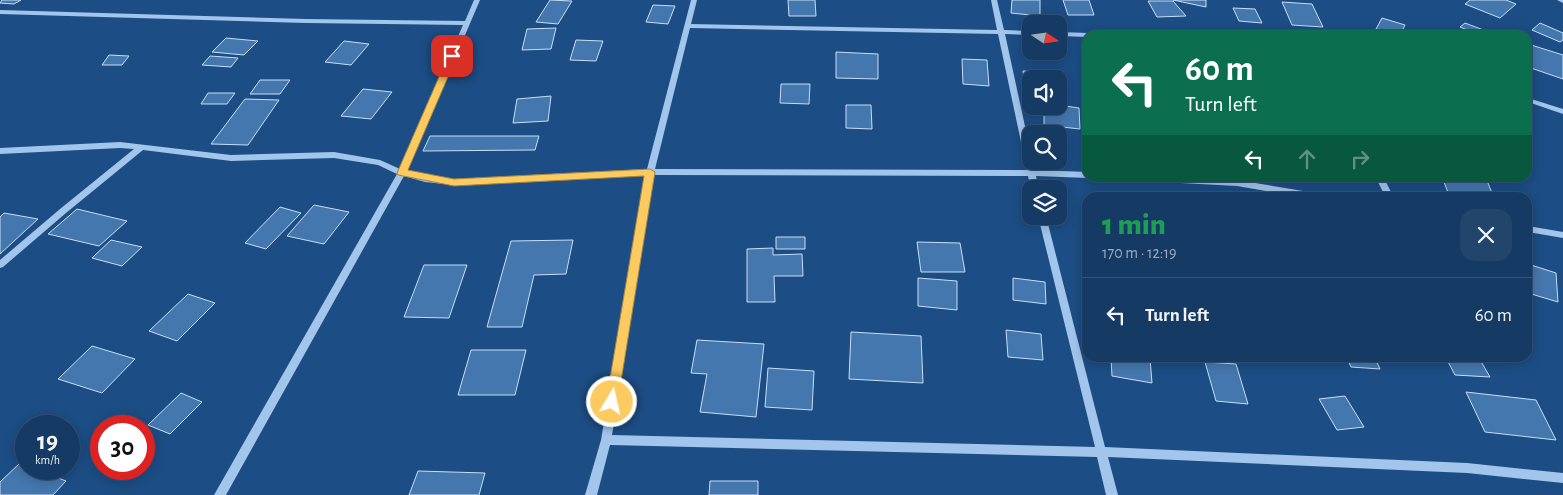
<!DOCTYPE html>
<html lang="en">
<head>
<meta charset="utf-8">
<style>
  :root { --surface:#153a63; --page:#22456c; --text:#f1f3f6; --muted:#9dadbe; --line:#345478 }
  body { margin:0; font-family:"Alegreya Sans",sans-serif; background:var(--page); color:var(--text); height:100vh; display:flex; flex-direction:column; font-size:19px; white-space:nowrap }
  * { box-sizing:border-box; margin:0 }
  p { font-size:16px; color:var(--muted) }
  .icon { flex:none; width:28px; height:28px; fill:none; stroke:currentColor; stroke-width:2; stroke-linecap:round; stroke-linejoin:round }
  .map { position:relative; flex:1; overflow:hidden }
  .details { position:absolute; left:1082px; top:192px; width:450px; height:170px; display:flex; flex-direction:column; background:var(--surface); border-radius:15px; box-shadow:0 2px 12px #0003,0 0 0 1px var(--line) }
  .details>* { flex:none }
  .banner { position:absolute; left:1082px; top:30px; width:450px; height:152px; border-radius:15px; box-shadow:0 2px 12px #0003,0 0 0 1px var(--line); background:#0b6e4f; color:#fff; overflow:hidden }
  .needle { width:32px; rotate:103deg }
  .controls { position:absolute; left:1022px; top:15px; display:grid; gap:10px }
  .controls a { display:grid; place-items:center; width:45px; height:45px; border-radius:10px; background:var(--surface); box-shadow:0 2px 12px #0003,0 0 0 1px var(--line); font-size:25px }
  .speed { position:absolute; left:15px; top:415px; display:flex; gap:10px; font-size:25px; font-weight:700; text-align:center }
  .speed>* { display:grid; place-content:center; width:65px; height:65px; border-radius:50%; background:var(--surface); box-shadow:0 2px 12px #0003,0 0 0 1px var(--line); line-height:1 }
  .speed small { font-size:12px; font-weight:400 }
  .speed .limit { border:8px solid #d22; background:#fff; color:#111 }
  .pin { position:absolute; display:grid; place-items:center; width:42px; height:42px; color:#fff; margin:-21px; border-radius:10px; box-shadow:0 2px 8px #0006 }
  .me { position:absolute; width:55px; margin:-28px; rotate:9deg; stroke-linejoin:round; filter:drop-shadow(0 0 4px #0008) }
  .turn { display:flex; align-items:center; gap:18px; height:105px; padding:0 20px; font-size:22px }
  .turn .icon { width:65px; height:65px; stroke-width:2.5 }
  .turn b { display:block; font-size:35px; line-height:42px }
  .lanes { display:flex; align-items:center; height:48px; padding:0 20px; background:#0003; justify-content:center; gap:25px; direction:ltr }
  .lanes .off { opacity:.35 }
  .round { display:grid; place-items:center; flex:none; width:52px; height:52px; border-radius:15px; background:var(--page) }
  .headline { display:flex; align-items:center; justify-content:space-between; height:85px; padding:0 20px }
  h1 { font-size:30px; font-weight:800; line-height:38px; color:#1e9e55 }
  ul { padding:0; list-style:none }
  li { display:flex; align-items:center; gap:15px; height:75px; padding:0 20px; border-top:1px solid var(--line) }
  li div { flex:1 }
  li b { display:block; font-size:19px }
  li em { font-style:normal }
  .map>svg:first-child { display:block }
</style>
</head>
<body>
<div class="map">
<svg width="1563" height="495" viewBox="0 0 1563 495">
  <rect width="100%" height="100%" fill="#1c4d84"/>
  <!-- building -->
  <path fill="#4477ad" stroke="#c7dff8" d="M2,0H21L14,4L0,3Z
    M550,0L572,1L558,24L536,22Z
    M788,0H815L816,16H789Z
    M1012,0H1040V16L1011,13Z
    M1063,0H1089L1094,15H1068Z
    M1173,0H1206V7Z
    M1470,0H1506L1516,4L1500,18L1465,4Z
    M1148,1H1173L1186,16L1157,17Z
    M1282,2L1312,4L1323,27L1292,25Z
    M653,5L675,6L668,24L646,22Z
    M1233,8L1255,9L1262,23L1239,21Z
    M1382,18L1405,25L1400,35L1376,29Z
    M1465,23L1494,34L1480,35L1460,27Z
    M1540,23L1563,33V40L1560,42L1532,30Z
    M556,28L551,49L522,50L527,29Z
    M226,38L258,41L244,55L212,52Z
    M576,40L603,41L596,61L570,60Z
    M344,41L369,44L351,65L325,62Z
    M1528,44L1563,55V79L1528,67Z
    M836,52L878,54V79L836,78Z
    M109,55L129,56L122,65H102Z
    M210,56L238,58L231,67L202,65Z
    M962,59L987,60L989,86L963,84Z
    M1023,71L1048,72L1049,79H1031V93L1026,92Z
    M260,80H290L280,94H250Z
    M781,84H810L809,104L780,103Z
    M363,89L392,92L371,119L341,116Z
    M208,93H235L227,104H201Z
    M551,96L548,121L513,123L517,99Z
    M245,99L279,100L248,145L211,144Z
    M846,105H871L872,129L846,128Z
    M1059,105L1079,108L1080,129L1044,125V106Z
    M430,136H539L535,150L423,151Z
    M1430,178H1486L1494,198H1450L1444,182L1430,180Z
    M314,205L349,212L324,244L287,236Z
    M280,207L301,213L266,249L245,243Z
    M77,209L127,221L99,246L48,234Z
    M4,213L38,219L0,254V217Z
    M776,237H805V249H776Z
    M111,240L142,247L122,266L92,258Z
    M573,240L566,274L534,275L522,327H487L511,241Z
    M917,242L960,243L965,272H921Z
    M773,248V255L802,254L803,276H774L775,302H747V249Z
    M1528,264L1556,273L1558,302L1528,293Z
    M424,265H467L449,318L404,317Z
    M918,278L957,281V310L918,306Z
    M1013,278L1045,282L1046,304L1013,300Z
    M188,294L215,303L177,341L149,331Z
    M1006,330L1041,334L1043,360L1008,357Z
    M851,332L921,336L923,383L849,379Z
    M697,340L764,344L756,417L700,412L707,374L691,373Z
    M92,346L135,359L102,393L58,379Z
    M471,350H526L515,395H458Z
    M1111,358H1150L1152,383L1112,376Z
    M1347,358H1375L1380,369L1351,367Z
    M1446,358H1479L1490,377L1455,375Z
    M1205,362L1236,364L1248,404L1216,401Z
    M768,368L814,371L812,410L765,407Z
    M1466,392L1536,400L1556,440L1485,432Z
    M181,393L202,402L170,434L148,425Z
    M1345,396L1364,427L1337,430L1319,399Z
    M20,463L26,466V469H35L66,481L53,495H0V482Z
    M418,471L485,473L479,495H409Z
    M710,481H758V495H709Z"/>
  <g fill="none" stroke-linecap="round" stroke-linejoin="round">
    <!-- minor -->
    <path fill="#a2c5eb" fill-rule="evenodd" d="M474,0H480L407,171L425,176L454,179L647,169L691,0H697L691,24L997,30L991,0H997L1004,30L1031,31V35L1005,34L1031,154V161H1033L1035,170L1088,172V178L1036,176L1039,189L1031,190L1028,176L654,175L612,435L1095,447L1038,216H1046L1105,447L1467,463L1563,473V483L1467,473L1108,457L1118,495H1106L1097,457L610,445L597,495H585L601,440L645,175L454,185L425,182L404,176L226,495H214L397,174L378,165L334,158L231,161L143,150L66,213L3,267L0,268V260L60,209L134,149L120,148L0,154V148L120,142L231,155L334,152L380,160L400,169L463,25L306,23L0,14V10L306,19L465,21ZM690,28L998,34L1027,170L655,169Z
      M1557,0H1563V3Z
      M1059,32L1088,33L1091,35H1088V37L1059,36Z
      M1528,98L1563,109V114L1528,102Z
      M1139,178H1186L1237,180L1327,195L1331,198H1307L1237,186L1143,181Z
      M1376,178H1384L1394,198H1386Z
      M1528,226L1563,232V238L1528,232Z"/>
  </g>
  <!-- route -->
  <path fill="#fbca60" stroke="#a3833e" d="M449,54L457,56L408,170L454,179L650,169L655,172L617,406H608L606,402L644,176L454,186L398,175L397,173Z"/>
</svg>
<div class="controls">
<a><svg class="needle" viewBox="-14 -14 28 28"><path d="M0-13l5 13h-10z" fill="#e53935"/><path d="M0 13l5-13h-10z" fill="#9dadbe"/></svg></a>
<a><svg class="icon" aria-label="sound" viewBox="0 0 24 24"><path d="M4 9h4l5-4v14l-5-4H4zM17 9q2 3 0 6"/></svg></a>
<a><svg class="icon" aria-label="search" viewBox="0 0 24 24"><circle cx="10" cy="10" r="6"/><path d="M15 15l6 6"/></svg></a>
<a><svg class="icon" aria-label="layers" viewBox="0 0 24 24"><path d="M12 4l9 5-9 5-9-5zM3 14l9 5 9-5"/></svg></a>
</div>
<div class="speed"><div>19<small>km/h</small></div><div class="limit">30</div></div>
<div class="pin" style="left:452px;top:56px;background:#d93025"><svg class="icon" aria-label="arrive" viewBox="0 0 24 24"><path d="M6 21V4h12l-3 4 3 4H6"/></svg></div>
<svg class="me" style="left:612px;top:402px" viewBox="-20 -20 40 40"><circle r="17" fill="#fbca60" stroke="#fff" stroke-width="3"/><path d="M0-11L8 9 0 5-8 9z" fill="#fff"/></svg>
<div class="banner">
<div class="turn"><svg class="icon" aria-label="left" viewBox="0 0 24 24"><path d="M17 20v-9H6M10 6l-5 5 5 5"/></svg><div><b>60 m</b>Turn left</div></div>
<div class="lanes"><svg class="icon" aria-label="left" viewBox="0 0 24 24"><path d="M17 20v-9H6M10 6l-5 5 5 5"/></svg><svg class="icon off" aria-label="ahead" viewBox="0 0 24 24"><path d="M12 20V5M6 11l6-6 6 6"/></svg><svg class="icon off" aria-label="right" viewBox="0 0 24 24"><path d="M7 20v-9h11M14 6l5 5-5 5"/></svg></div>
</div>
<section class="details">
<div class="headline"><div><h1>1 min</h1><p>170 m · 12:19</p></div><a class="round"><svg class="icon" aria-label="close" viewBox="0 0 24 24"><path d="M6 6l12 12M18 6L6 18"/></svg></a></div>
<ul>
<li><svg class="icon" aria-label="left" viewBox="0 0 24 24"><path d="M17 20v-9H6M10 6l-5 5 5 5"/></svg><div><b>Turn left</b></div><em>60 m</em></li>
</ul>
</section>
</div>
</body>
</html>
